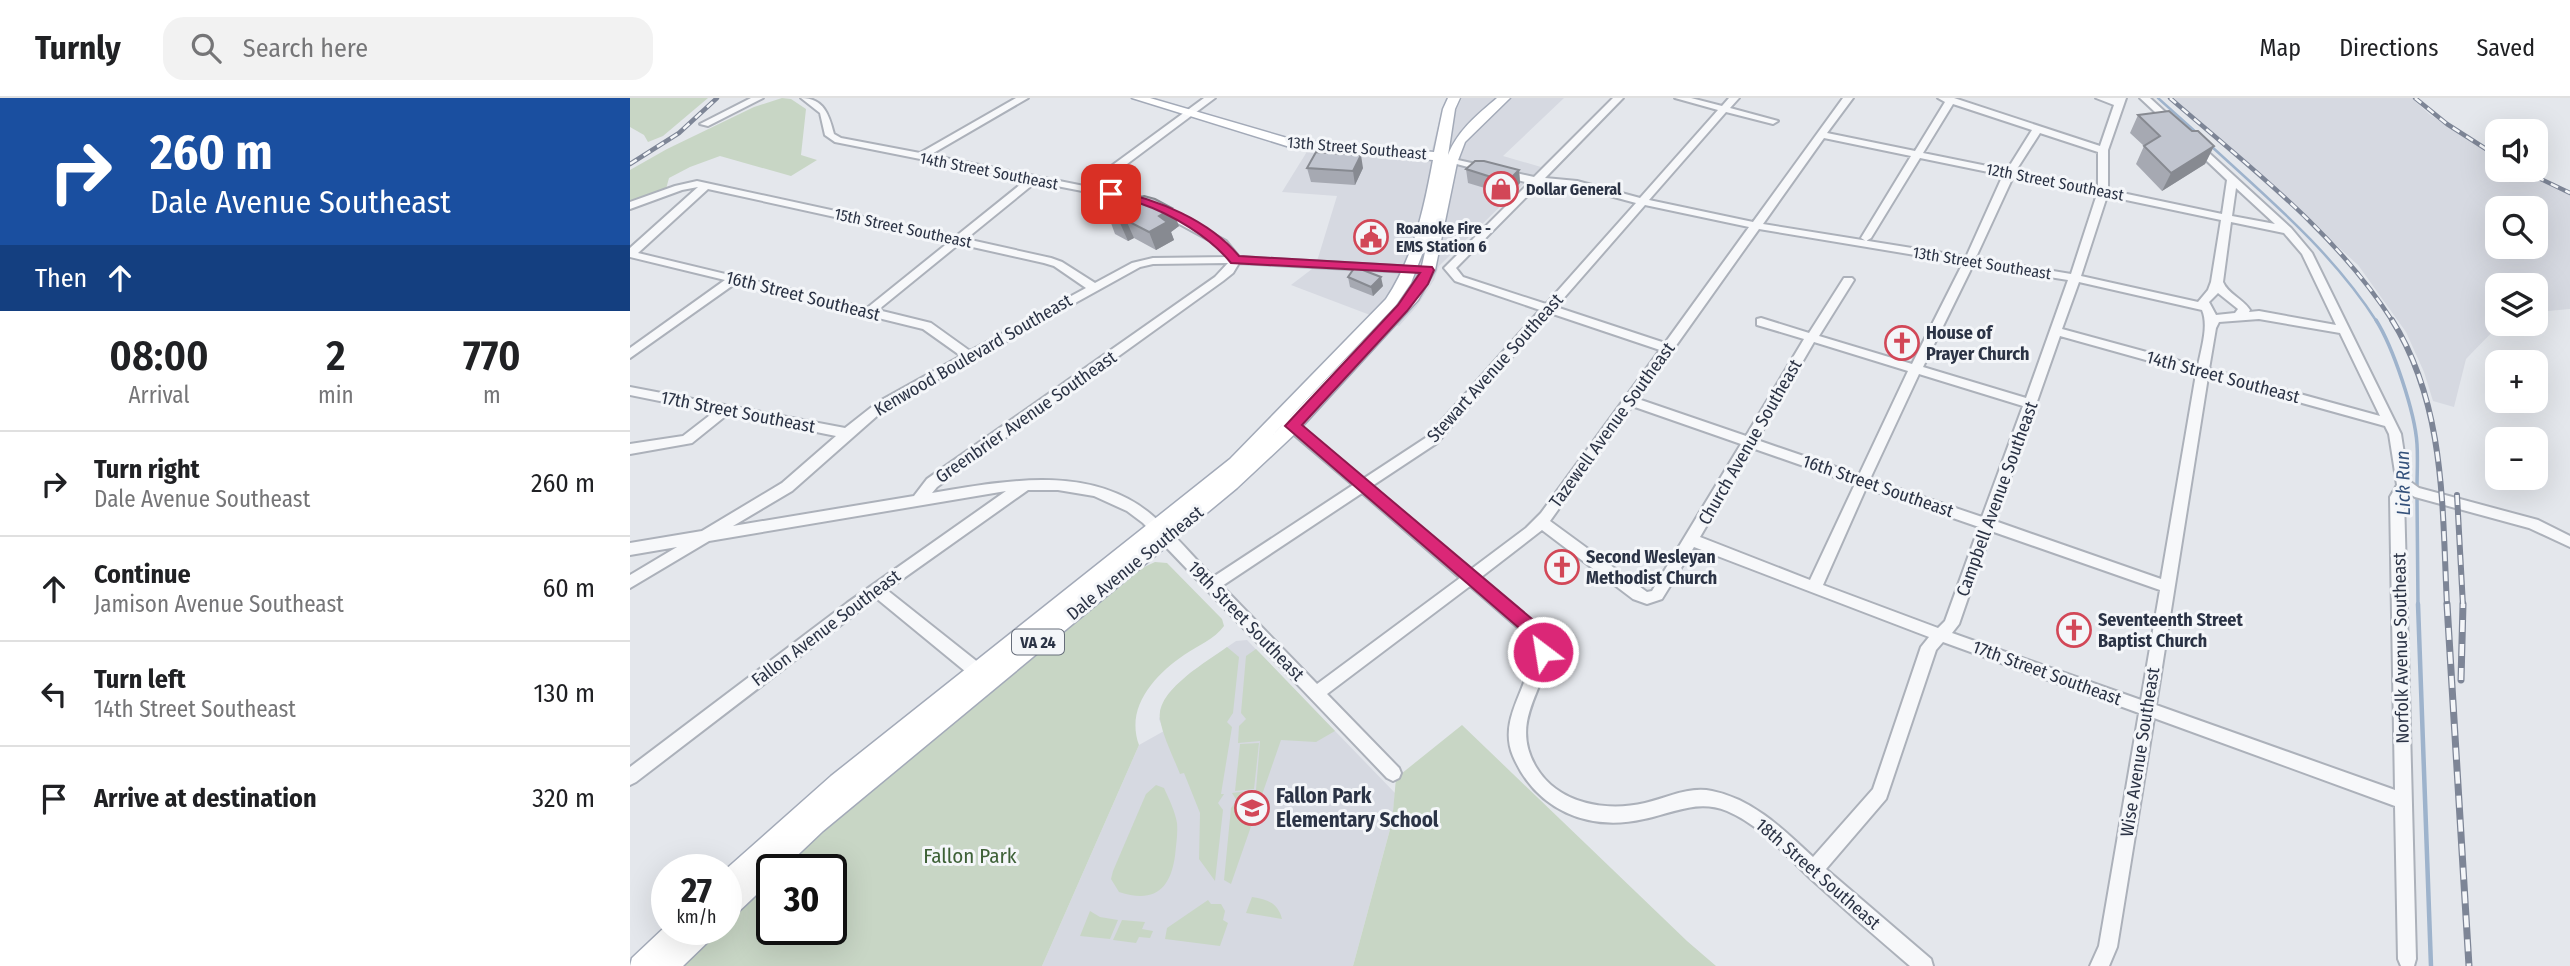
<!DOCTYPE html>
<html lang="en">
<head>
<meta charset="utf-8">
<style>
  :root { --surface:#fff; --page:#f2f2f2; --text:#202124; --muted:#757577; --line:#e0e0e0 }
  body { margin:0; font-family:"Fira Sans Condensed",sans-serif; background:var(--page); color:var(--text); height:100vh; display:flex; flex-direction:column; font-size:26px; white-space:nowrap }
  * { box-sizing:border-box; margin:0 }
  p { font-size:23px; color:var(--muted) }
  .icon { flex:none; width:38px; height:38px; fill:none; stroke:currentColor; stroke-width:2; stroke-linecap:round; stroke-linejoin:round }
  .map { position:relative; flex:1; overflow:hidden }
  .drawer { display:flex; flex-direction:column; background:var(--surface); width:630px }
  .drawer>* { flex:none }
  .banner { background:#1a4fa0; color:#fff; overflow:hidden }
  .fabs { position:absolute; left:1855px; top:21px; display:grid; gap:14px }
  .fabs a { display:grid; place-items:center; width:63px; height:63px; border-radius:14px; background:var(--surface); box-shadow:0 7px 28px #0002; font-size:35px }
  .speed { position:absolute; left:21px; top:756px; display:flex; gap:14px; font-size:35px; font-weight:700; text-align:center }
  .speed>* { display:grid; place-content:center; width:91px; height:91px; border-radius:50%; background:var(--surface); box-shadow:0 7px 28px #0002; line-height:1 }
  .speed small { font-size:18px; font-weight:400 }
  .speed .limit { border:4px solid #111; border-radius:10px; background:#fff; color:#111 }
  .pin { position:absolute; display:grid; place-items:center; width:60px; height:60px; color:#fff; margin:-30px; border-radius:14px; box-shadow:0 4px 10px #0006 }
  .me { position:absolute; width:77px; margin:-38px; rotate:329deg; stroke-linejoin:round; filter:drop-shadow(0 0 5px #0008) }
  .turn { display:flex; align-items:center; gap:24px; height:147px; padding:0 35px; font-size:32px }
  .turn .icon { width:91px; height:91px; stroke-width:2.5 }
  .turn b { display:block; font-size:49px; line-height:60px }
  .then { display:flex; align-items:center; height:66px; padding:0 35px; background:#0003; gap:14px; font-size:26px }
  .eta { display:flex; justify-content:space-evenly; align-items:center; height:119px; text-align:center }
  .eta b { font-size:42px; font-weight:600; line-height:49px }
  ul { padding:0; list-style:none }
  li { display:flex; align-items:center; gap:21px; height:105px; padding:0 35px; border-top:2px solid var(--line) }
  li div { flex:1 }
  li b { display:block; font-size:26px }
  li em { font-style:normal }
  header { display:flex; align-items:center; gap:42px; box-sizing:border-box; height:98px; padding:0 35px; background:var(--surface); border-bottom:2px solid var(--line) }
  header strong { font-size:33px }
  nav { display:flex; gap:38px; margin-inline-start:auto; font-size:24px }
  .search { width:490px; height:63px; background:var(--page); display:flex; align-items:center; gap:18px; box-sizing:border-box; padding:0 24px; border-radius:21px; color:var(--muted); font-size:26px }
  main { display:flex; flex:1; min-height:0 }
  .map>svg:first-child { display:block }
</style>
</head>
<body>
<header>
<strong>Turnly</strong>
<div class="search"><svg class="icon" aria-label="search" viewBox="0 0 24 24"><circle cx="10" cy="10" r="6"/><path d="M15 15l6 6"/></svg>Search here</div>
<nav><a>Map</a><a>Directions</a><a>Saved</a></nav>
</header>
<main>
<section class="drawer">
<div class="banner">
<div class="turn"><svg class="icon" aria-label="right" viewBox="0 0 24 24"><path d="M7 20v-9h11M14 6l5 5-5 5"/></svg><div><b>260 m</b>Dale Avenue Southeast</div></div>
<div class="then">Then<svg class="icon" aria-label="ahead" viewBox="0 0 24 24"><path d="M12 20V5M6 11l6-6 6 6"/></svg></div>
</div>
<div class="eta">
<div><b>08:00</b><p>Arrival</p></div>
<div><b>2</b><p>min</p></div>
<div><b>770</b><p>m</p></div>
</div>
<ul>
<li><svg class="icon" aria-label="right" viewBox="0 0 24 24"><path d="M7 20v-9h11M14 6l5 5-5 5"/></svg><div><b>Turn right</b><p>Dale Avenue Southeast</p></div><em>260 m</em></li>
<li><svg class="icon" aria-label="ahead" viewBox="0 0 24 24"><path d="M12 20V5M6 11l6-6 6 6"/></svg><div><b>Continue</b><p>Jamison Avenue Southeast</p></div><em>60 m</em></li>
<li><svg class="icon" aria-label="left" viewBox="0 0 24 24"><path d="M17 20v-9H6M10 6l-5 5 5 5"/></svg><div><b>Turn left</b><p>14th Street Southeast</p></div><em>130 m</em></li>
<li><svg class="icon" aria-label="arrive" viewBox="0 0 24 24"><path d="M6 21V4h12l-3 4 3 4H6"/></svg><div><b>Arrive at destination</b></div><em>320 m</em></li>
</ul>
</section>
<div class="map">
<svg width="1940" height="868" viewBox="0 0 1940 868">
  <rect width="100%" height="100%" fill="#e4e7ec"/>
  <!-- built -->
  <path fill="#d6d9e1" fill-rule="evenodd" d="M832,0H934L873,58L911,69L809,168L804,182L787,208L769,228L661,187L682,171L688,160L707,98L652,94L678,52L800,60L811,15H825Z
    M1544,0H1782L1799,16L1867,60V72H1890L1940,96V211L1906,214V187H1867V226H1870L1836,261L1824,309L1803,303L1794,274L1776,234L1728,167ZM1867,110H1906V149H1867Z
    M617,542L765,695L762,724L723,868H412L509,647L534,633L529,621L539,595L560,575L606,543Z"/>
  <!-- green -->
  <path fill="#c8d6c5" d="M0,0H78L33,38L18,44L14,37L0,29Z
    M152,0L161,1L176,11L171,57L187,62L161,78L90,58L60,69L39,80L36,91L0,105V72L37,51L124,9Z
    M525,464L537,465L592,521L594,528C585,541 567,548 554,557C525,577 495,609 509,647L412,868H54L91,831H96V826L142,782V831H201V772H153L188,738L512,470Z
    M597,549L609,559L603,615L597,624L602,629L591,696H594L588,705L593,712L585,783L569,761L570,715L554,675L550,676C543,658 533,639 530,621C525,593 578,563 597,549Z
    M626,551L705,633L686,644L651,642L601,786L594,782L601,710L607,703L602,695L626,692L630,643L608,645L609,628L616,621L611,615L616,558Z
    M832,627L1057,843L1086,868H723L762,724L766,680Z
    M629,645L624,691L605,693L610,646Z
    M526,687L534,690C539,701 545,713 547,725C548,736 546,747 545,758C540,793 523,805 489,794L481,781L483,773L516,696Z
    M622,799C637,801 648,805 652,821L616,815Z
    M578,802L581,806H591L595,813L593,822L598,825L590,848L535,841L537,830Z
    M460,813L470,819L488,822L480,841L450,838Z
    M492,822L515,824L512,831L523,833L520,840L509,839L506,845L483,842Z"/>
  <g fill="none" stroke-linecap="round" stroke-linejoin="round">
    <!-- stream-far2 -->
    <path stroke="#9eb3cc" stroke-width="2.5" d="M1528,0L1568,36
      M1581,48C1641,103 1703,155 1747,224"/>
    <!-- stream-far1 -->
    <path stroke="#9eb3cc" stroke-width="3.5" d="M1746,222C1763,249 1785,314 1787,346C1788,361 1787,376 1787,390
      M1787,398L1788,508"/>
    <!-- stream -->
    <path stroke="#9eb3cc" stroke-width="4.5" d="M1788,506L1801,868"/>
    <!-- minor casing -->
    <g stroke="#acb1ba" stroke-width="4">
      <path id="minor" d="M121,0H133L78,28L70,26Z
        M171,0C194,0 199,17 204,36L211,40L290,55L386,0H398L300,57L454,88L574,0H585L465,90L516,100L596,143L609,159L802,170V174L798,175L609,165L603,175L593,183L307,389L302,395C374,383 462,365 523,418C545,436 563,459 583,479L723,387L649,324L648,321L649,318H659L733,381L797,339L910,212L825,183L814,170L899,85L819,64V60L904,79L983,0H993L915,80L947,83L1010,100L1088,12L1045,0H1061L1092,8L1099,0H1109L1100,10L1148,23L1143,26L1096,14L1019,102L1123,124L1213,0H1223L1197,35L1285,53L1315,4L1308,0H1324L1470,48L1484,7L1466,0H1496L1478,52V92L1592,116L1597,82L1559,46L1567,44L1661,130L1682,155L1771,336L1778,382L1789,390L1908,422L1940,438V449L1899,430L1785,399L1776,394L1774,399L1786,861L1784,868H1771L1768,861L1765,708L1524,620L1487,849L1479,868H1460L1469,848L1509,615L1313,544L1306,552L1256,701L1196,771L1301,861L1303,868H1280C1246,839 1213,810 1180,780C1155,756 1130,727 1097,713C1068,701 1043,715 1014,721C958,734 906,712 883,658C865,615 910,581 900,540L840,488L697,596L769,670L771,675L769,680L763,683L757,680L513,425L497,413L464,398L428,392H398L257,492L359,573L361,578L359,583L353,585L347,583L246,500L6,684L0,687V669L217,505L376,393L79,443L0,490V477L47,449L0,457V445L72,433L152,385L206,338L98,316L62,345L0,356V346L53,338L84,314L0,297V289L215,330L248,304L331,258L293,231L106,185L0,260V250L95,182L0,159V150L68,89L52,92L0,111V104L45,88L67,83L325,139L396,82L205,44L195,37L190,15ZM1323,6L1402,32L1377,72L1293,55ZM1410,35L1468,54V90L1385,74ZM1194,40L1281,58L1231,140L1236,143L1241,140L1290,60L1373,77L1337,157L1338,159L1133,126ZM1383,79L1467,96L1441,176L1344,160L1347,157ZM406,84L509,104L588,147L598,159L523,160L502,165L465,185L432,164L421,160L336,141ZM909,86L947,89L1006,105L916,206L833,179L826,170ZM1606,90L1645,126L1602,118ZM78,91L319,144L237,210L8,155ZM1477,98L1591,122L1581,184L1578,192L1568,204L1451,178ZM1015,107L1119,129L1035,245L926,209ZM1601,124L1654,135L1672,156L1706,227L1629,213L1619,214L1620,212C1612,200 1598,196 1593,184ZM1129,131L1333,165L1282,266L1189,238L1224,182L1222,180H1214L1179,235L1131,220L1127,221V227L1174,241L1116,338L1008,301ZM329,146L414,165L424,168L456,190L340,253L301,225L248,212ZM598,165L585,179L297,381L284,398L103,428L162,393L256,310L510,169L523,166ZM1343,167L1438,182L1396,300L1293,269ZM1449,184L1572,212C1579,228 1571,251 1568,268L1432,231ZM1588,195L1608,211L1605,215L1586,217L1579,204ZM920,215L1030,252L911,415L896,430L840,472L742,388L807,345ZM1629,221L1710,235L1750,318L1579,271L1586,230L1589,224ZM1430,238L1566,276L1531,481L1365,423ZM1184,244L1278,273L1229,377L1127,342ZM1289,276L1393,308L1352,419L1240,381ZM1578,279L1755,328L1759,336L1767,387L1760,399L1765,692L1526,607ZM1002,308L1111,346L1022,493L1017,494L920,423ZM1122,350L1225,386L1180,482L1070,439ZM1236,390L1349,429L1315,523L1308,530L1193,487ZM732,395L830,480L687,586L592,488ZM912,432L1003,501L1017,506L1032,501L1064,449L1299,539L1291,549L1243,691L1183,759C1154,732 1123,701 1082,693C1059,688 1037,700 1015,705C976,714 928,706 906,669C873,613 935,579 912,533L850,480ZM1361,433L1530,492L1511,602L1322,535L1329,526Z
        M1510,0H1520L1545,23V27H1539Z"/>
    </g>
    <!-- major casing -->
    <g stroke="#a3aab8" stroke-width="3">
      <path id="major" d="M502,0H520L664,42L804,54L813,11L818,0H830L825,11L818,57C828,32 847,17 867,0H880L835,44L827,65L805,172L788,202L669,332L607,390L193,733L152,772H142V782L104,818L96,821L95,772L201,678L600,361L756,201C784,159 794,110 803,62L663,50ZM798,141L791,172L777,197L637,343L766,207L781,185Z
        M37,827V831H86L83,839L53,868H0L2,860Z"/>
    </g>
    <!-- minor -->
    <use href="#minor" fill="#f7f8fa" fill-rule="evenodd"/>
    <!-- major -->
    <use href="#major" fill="#fff" fill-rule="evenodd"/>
    <!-- rail-far2 casing -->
    <g stroke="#7d8596" stroke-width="4.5">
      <path id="rail-far2" d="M1540,0C1618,68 1707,135 1763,224
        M1785,0L1817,26L1867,58
        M0,66L49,35L87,0
        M1892,72L1940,95"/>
    </g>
    <!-- rail-far1 casing -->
    <g stroke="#7d8596" stroke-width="6">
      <path id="rail-far1" d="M1762,222C1816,308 1812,410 1817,508
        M1827,397L1833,508"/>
    </g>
    <!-- rail casing -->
    <g stroke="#7d8596" stroke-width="7">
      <path id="rail" d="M1817,506L1839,868
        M1831,582L1833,506"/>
    </g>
    <!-- rail-far2 -->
    <use href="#rail-far2" stroke="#f4f6f9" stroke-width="2.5" stroke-dasharray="8" stroke-linecap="butt"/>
    <!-- rail-far1 -->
    <use href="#rail-far1" stroke="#f4f6f9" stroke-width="3.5" stroke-dasharray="10" stroke-linecap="butt"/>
    <!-- rail -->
    <use href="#rail" stroke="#f4f6f9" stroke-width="4.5" stroke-dasharray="12" stroke-linecap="butt"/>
  </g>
  <!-- wall -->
  <path fill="#a6a9b2" d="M1508,17L1562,33L1584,48L1575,66L1532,93L1506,66L1514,48L1500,35Z
    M677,70H733L725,87L681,84Z
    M836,71L889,72L890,85L878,97L838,85Z
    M478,117L549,128L541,134L544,142L526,152L504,140L498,143L485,136Z
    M718,179L753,188L743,198L720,189Z"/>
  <!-- shaded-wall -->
  <path fill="#878a91" d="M1584,48L1575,66L1532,93L1541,75Z
    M731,57L733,70L725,87L723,73Z
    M889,72L890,85L878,97L877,84Z
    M542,110L549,128L541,134L544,142L526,152L519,134L529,118Z
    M496,122L504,140L498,143L490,125Z
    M751,179L753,188L743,198L741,189Z"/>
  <!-- building -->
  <path fill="#c1c5cf" stroke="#878a91" stroke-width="2" d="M1539,13L1562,33H1568L1584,48L1541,75L1514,48L1530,38L1508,17Z
    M686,54L731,57L723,73L677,70Z
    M845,63H854L889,72L877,84L836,71Z
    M514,98L525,101L542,110L529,118L537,124L519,134L496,122L490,125L478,117Z
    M725,169L751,179L741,189L718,179Z"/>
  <!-- route -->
  <path fill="#db2777" stroke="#8e194d" stroke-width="2" d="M481,92C527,101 579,122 609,158L802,169L804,172L798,186L777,213L672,327L908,526L920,546L919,559L913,561L906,559L896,536L655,328L768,207L790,175L601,165C580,139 542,116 509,105C499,102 488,101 477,98L475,96Z"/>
  <!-- icons -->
  <defs>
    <g id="shop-ring" transform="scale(1.75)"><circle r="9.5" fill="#f4f6f9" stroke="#d24757" stroke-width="1.5"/><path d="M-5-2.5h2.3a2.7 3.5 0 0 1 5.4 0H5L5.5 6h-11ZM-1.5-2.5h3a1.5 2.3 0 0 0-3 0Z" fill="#d24757"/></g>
    <g id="civic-ring" transform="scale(1.75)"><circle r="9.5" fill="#f4f6f9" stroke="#d24757" stroke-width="1.5"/><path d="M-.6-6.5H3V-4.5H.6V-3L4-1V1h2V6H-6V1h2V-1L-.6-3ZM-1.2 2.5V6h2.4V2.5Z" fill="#d24757"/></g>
    <g id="church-ring" transform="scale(1.75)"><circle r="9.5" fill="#f4f6f9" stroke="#d24757" stroke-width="1.5"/><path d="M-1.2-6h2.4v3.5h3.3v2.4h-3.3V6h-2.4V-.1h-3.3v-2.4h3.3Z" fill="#d24757"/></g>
    <g id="school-ring" transform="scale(1.75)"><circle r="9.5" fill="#f4f6f9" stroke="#d24757" stroke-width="1.5"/><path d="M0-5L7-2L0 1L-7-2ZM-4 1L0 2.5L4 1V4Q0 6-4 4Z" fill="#d24757"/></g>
  </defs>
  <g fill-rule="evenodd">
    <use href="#shop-ring" x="871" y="91"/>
    <use href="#civic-ring" x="741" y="139"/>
    <use href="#church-ring" x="1272" y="245"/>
    <use href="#church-ring" x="932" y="469"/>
    <use href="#church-ring" x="1444" y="532"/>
    <use href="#school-ring" x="622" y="710"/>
  </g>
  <g text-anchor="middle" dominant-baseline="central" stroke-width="6" stroke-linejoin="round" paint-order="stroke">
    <!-- far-street labels -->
    <g font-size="16" fill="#2b3345" stroke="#f4f6f9">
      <text transform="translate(727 50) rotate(5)">13th Street Southeast</text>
      <text transform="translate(359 73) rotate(11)">14th Street Southeast</text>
      <text transform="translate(1425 84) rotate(11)">12th Street Southeast</text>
      <text transform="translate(273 130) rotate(12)">15th Street Southeast</text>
      <text transform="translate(1352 165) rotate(9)">13th Street Southeast</text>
    </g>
    <!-- far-poi labels -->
    <g font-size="16" font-weight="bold" fill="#2b3345" stroke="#f4f6f9" text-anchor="start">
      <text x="896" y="91">Dollar General</text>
      <text x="766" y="130">Roanoke Fire -<tspan x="766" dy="18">EMS Station 6</tspan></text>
    </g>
    <!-- shield labels -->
    <rect fill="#f4f6f9" stroke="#676e7b" stroke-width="2" x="382" y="531.5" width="52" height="25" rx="5"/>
    <g font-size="16" font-weight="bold" fill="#2b3345">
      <text x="408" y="544">VA 24</text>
    </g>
    <!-- street labels -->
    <g font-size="18" fill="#2b3345" stroke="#f4f6f9">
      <text transform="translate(173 198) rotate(14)">16th Street Southeast</text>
      <text transform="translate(343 257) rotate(-30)">Kenwood Boulevard Southeast</text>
      <text transform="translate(865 270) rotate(-48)">Stewart Avenue Southeast</text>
      <text transform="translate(1593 279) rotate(15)">14th Street Southeast</text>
      <text transform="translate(108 314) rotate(11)">17th Street Southeast</text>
      <text transform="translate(396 319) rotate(-35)">Greenbrier Avenue Southeast</text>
      <text transform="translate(982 327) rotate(-54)">Tazewell Avenue Southeast</text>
      <text transform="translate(1120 344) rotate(-60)">Church Avenue Southeast</text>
      <text transform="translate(1248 388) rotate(19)">16th Street Southeast</text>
      <text transform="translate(1367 401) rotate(-70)">Campbell Avenue Southeast</text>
      <text transform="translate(505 465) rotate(-39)">Dale Avenue Southeast</text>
      <text transform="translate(616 523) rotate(46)">19th Street Southeast</text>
      <text transform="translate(196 530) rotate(-37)">Fallon Avenue Southeast</text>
      <text transform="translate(1771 550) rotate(-91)">Norfolk Avenue Southeast</text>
      <text transform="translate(1417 575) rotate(20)">17th Street Southeast</text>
      <text transform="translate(1510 654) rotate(-81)">Wise Avenue Southeast</text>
      <text transform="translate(1188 776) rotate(41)">18th Street Southeast</text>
    </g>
    <!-- poi labels -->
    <g font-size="18" font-weight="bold" fill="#2b3345" stroke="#f4f6f9" text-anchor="start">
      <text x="1296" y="235">House of<tspan x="1296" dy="21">Prayer Church</tspan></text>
      <text x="956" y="459">Second Wesleyan<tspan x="956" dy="21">Methodist Church</tspan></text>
      <text x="1468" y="522">Seventeenth Street<tspan x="1468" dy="21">Baptist Church</tspan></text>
    </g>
    <!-- water labels -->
    <g font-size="19" font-style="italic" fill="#33507a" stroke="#f4f6f9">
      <text transform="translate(1773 385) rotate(-91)">Lick Run</text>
    </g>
    <!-- near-poi labels -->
    <g font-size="21" font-weight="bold" fill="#2b3345" stroke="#f4f6f9" text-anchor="start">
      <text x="646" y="698">Fallon Park<tspan x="646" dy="24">Elementary School</tspan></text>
    </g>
    <!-- near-park labels -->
    <g font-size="21" fill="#3e6137" stroke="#f4f6f9">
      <text x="340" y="758">Fallon Park</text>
    </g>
  </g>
</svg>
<div class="fabs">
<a><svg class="icon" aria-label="sound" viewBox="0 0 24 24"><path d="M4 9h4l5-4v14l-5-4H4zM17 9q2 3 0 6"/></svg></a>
<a><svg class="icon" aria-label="search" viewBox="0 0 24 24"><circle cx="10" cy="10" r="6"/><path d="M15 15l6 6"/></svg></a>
<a><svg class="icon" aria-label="layers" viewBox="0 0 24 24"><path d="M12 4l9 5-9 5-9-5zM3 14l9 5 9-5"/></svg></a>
<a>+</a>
<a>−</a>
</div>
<div class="speed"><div>27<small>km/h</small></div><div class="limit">30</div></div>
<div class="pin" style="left:481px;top:96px;background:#d93025"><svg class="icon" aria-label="arrive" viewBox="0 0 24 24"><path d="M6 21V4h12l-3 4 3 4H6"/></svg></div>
<svg class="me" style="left:913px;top:554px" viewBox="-20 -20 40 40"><circle r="17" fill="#db2777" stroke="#fff" stroke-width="3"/><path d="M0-11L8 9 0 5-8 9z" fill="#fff"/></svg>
</div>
</main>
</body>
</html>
